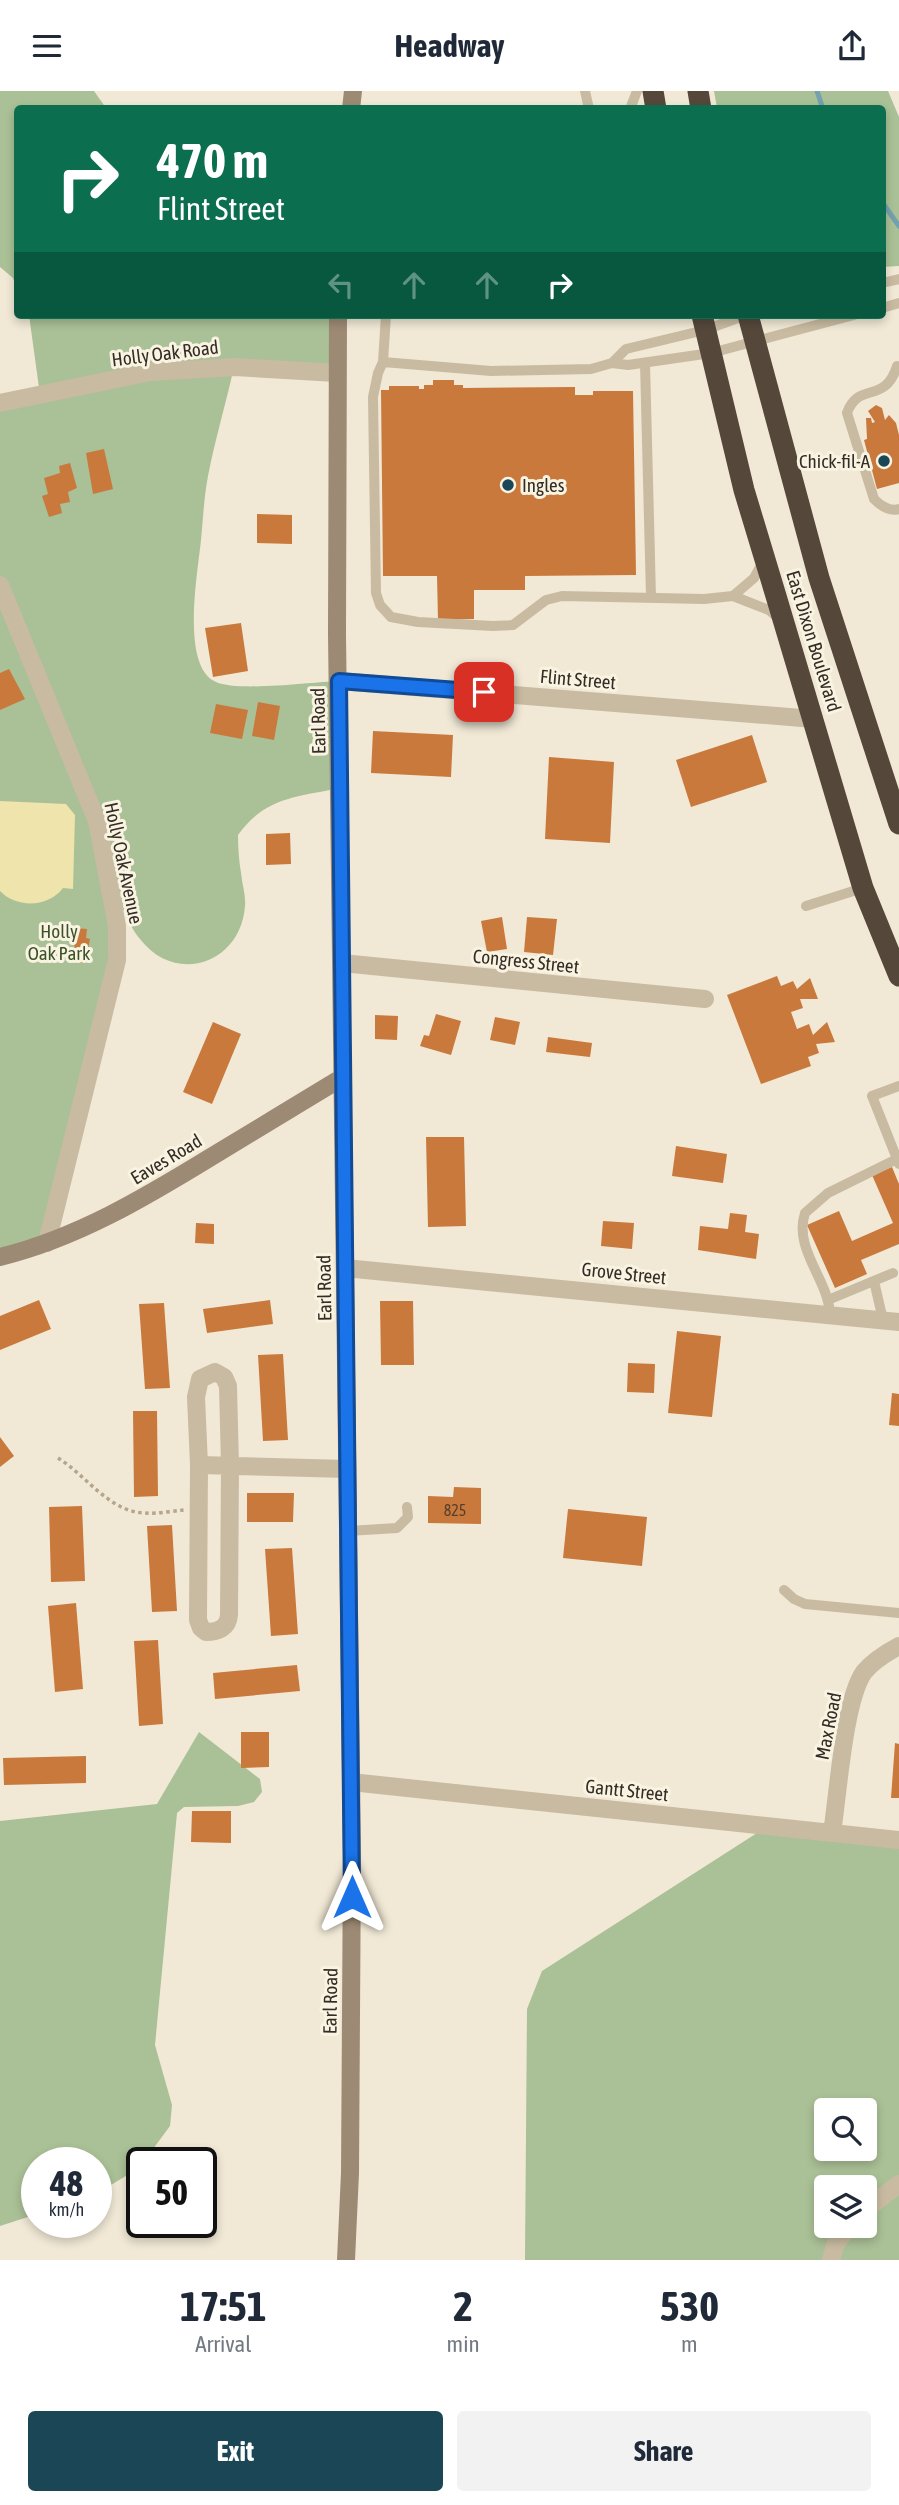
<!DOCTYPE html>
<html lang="en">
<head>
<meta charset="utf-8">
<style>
  :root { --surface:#fff; --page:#f2f2f3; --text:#1f2937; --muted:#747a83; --accent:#1a4656 }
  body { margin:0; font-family:"Asap Condensed",sans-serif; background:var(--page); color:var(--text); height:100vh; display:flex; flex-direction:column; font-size:26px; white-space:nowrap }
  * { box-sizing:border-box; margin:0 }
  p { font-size:23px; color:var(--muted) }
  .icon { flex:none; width:38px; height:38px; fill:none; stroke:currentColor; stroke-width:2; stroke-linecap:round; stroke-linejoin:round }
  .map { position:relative; height:2169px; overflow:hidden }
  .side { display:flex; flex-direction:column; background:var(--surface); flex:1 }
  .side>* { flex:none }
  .banner { position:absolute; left:14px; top:14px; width:872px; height:214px; border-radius:7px; box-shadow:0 4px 10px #0003; background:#0b6e4f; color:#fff; overflow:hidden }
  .buttons { position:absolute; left:814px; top:2007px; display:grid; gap:14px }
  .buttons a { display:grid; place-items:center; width:63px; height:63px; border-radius:7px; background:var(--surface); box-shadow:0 4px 10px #0003; font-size:35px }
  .speed { position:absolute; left:21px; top:2056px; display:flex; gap:14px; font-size:35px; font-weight:700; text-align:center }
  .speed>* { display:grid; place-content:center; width:91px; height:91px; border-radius:50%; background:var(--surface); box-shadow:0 4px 10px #0003; line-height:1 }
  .speed small { font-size:18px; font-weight:400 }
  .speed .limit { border:4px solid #111; border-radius:10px; background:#fff; color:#111 }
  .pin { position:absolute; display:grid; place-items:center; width:60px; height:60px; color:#fff; margin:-30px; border-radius:14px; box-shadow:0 4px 10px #0006 }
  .me { position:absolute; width:77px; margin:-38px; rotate:0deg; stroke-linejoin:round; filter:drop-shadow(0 0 5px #0008) }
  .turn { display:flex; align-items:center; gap:24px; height:147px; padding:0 28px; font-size:32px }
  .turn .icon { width:91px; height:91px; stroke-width:2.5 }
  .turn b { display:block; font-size:49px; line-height:60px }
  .lanes { display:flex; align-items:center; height:66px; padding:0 28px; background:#0003; justify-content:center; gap:35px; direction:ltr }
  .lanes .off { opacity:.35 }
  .eta { display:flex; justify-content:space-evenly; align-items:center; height:119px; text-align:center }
  .eta b { font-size:42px; font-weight:700; line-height:49px }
  .cta { display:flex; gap:14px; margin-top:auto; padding:14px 28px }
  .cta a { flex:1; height:80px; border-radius:7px; background:var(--accent); color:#fff; font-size:28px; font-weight:700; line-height:80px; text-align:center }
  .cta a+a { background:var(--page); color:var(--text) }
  header { display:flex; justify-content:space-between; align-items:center; height:91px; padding:0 28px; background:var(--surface); font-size:32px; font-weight:700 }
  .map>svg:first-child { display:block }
</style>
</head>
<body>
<header><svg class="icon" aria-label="menu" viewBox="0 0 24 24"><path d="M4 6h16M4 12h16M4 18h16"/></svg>Headway<svg class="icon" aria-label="share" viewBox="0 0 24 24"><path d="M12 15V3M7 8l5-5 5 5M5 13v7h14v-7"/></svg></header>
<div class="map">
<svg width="899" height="2169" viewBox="0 0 899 2169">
  <rect width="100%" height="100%" fill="#f1e9d6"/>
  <!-- green -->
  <path fill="#aac096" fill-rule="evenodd" d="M0,0H94L106,17L18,18L17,198L13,187L0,176Z
    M714,0H888L899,26V175L882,176V18L717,17Z
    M29,224H333L336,283L234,276C226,312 215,349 208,385C204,406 203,428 201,449C198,480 180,576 216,591C238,601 312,591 339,590L340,697C297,706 265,706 238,744C238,757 239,770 241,782C242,793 246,804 245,815C241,872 176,895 140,848C128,834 119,807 111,790L117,835L47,1152L0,1166V312L40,304Z
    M199,1641L260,1688L262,1701L254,1711L238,1715L184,1716L177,1722L155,1954L172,2014L170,2035L139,2077L96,2103V2072H37V2123L0,2135V1730L157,1713Z
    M768,1735L899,1749V2169H525L527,1918L542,1880ZM826,2020H864V2058H826ZM826,2096H864V2135H826Z"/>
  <!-- sand -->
  <path fill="#efe4ab" d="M0,710L66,713L75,724L73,798L63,797C48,817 16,817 0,800Z"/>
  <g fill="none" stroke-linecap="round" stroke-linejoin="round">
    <!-- stream -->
    <path stroke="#74a1af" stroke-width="5" d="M817,0L823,18
      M882,111L899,135"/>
  </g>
  <!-- building -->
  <path fill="#c9793c" d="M433,289H454V294H463V297L575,296V304H593V300H633L636,484L525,485V499H474V528L438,529L437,485H383L381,299H389V295H419V298H424V294H433Z
    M876,314L882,317L885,329L889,324L896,332L899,344V392L877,398L864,349L867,348L866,327H871L872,332L875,331L868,320Z
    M104,358L113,398L93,403L86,362Z
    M70,372L77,397L68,401L70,411L60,413L62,422L49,426L42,405L48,403L44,387L60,382L59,375Z
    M257,423L292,424V453L257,452Z
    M241,532L248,580L213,586L205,537Z
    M9,578L25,608L0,619V582Z
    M258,611L280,615L274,649L252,645Z
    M216,613L248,619L242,648L210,642Z
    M373,640L453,644L451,686L371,682Z
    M752,644L767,691L691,716L676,669Z
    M549,666L614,671L610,752L545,748Z
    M290,742L291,773L266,774V743Z
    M502,826L507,858L487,861L481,830Z
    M527,826L557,828L553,864L524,861Z
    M75,837L87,838L86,847L90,848L88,858H85L84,872L74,871Z
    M777,885L781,895L793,890L797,898L810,887L818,908H800L803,917L791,921L797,938L809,933L813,944L827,931L835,951L816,953L819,962L808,966L811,975L761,993L727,904Z
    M436,923L461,930L451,964L420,955L424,944L429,945Z
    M375,924L398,925L397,949L375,948Z
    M495,926L520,931L515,954L490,949Z
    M213,931L241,943L212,1013L183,1001Z
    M548,946L592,952L590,966L546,961Z
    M426,1046H464L466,1135L428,1136Z
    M676,1055L727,1063L723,1092L672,1085Z
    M892,1076L899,1093V1153L861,1169L867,1183L835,1197L807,1134L839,1120L852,1150L893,1132L872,1084Z
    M730,1122L747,1124L745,1141L759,1143L756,1168L698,1159L700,1135L728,1138Z
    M603,1130L634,1132L632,1158L601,1155Z
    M196,1132L214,1133V1153L195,1152Z
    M39,1209L51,1238L0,1259V1225Z
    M270,1209L273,1233L207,1242L203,1218Z
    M380,1210H413L414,1274H381Z
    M164,1212L170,1297L145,1298L139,1213Z
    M677,1240L721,1245L712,1326L668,1322Z
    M283,1263L288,1349L263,1350L258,1264Z
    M628,1272L655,1273L654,1302L627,1301Z
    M892,1302L899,1303V1335L889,1334Z
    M133,1320H157L158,1405L134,1406Z
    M0,1346L14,1365L0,1376Z
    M454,1396L481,1397V1433L428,1432V1405L453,1406Z
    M247,1402H294L293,1431H247Z
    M82,1415L85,1490L51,1491L49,1416Z
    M568,1418L647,1426L642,1475L563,1467Z
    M172,1434L177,1520L152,1521L147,1435Z
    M292,1457L298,1543L271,1545L265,1458Z
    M76,1512L83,1598L55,1601L48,1515Z
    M158,1549L163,1633L139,1635L134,1550Z
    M297,1574L300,1600L215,1608L213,1582Z
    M241,1641H269V1676L241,1677Z
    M895,1652L899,1653V1707H891Z
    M86,1665V1692L4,1694L3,1667Z
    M192,1720H231V1752L191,1751Z"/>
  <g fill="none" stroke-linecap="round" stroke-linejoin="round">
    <!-- path -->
    <path stroke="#b5a58c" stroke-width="3.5" stroke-dasharray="3.5 3.5" stroke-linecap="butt" d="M58,1367C86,1384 109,1421 145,1422C158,1423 172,1420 184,1419"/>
    <!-- lane -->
    <path stroke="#c9bba2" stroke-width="10" d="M585,0L589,18
      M630,18L637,0
      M882,192L899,188
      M882,217L899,212
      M386,224L383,271L378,282L373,306L376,502L380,514L391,526L418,531L493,535L513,534L546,509L562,505L704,508L733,505L769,519L777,526
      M383,271L491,280L591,278L612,272L628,274L711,262L854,224
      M612,272L626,258L705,239L746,224
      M645,272L651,506
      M897,275C885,314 858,290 847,322L874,408C881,415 889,421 899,418
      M733,505L754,487L763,471
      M806,815L863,797
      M899,1073L872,1005L899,995
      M874,1190L883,1229
      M828,1209L893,1182
      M830,1224C829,1189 793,1158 805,1122L828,1102L897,1068
      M348,1440L397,1437L408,1426L407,1416
      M784,1499L794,1508L805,1513L899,1522"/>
    <!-- street -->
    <path stroke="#c9bba2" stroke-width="18" d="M0,312L150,281L235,276L336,282
      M0,494L97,730L117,835V869L47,1152
      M339,590L814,628
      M342,872L705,908
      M345,1177L899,1231
      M215,1281L224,1286L228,1295L230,1374L229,1524C228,1537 218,1541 206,1541L201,1537L198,1529L199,1374L196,1306L200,1288Z
      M199,1374L347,1378
      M351,1691L899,1749
      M832,1742C838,1704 844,1609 864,1581C873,1570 886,1562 899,1555
      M864,2120L899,2093
      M831,2169L835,2154L850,2135"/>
    <!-- secondary -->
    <path stroke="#9d8a74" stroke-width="18" d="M351,18L353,0
      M338,224L337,543L352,1764L350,2082L346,2169
      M0,1166C77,1147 144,1107 211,1066C255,1039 299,1013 343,986"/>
    <!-- highway -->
    <path stroke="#55483b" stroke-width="21" d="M653,0L656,18
      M698,0L701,18
      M702,224L744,399L776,505L863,797L899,885
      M748,224L819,487L899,733"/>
  </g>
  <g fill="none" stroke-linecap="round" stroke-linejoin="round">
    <!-- route casing -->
    <g stroke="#114b97" stroke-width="18">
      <path id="route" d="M352,1806L339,590L484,601"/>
    </g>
    <!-- route -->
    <use href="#route" stroke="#1a73e8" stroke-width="12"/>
  </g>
  <!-- markers -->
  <g fill="#1a4656" stroke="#f9f3e2" stroke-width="2.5">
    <circle cx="884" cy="370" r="7"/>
    <circle cx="508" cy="394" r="7"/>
  </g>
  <g text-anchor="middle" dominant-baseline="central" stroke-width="6" stroke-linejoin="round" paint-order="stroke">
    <!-- number labels -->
    <g font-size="16" fill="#593f2b">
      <text x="455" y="1419">825</text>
    </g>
    <!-- street labels -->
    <g font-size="19" fill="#342c25" stroke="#f9f3e2">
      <text transform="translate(165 262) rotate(-7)">Holly Oak Road</text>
      <text transform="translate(814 550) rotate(73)">East Dixon Boulevard</text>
      <text transform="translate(578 588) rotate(5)">Flint Street</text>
      <text transform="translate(318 630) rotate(-91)">Earl Road</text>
      <text transform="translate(124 772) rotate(78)">Holly Oak Avenue</text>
      <text transform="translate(526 870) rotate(6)">Congress Street</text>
      <text transform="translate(166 1068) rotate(-31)">Eaves Road</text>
      <text transform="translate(624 1182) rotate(6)">Grove Street</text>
      <text transform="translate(324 1197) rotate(-91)">Earl Road</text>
      <text transform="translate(828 1635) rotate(-79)">Max Road</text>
      <text transform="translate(627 1699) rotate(6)">Gantt Street</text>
      <text transform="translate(330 1910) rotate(-89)">Earl Road</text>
    </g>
    <!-- poi labels -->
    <g font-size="19" fill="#342c25" stroke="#f9f3e2" text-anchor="end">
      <text x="870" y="370">Chick-fil-A</text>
      <text x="522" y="394" text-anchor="start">Ingles</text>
    </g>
    <!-- park labels -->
    <g font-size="19" fill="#3b5228" stroke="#f9f3e2">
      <text x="59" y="840">Holly<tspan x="59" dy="22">Oak Park</tspan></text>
    </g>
  </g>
</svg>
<div class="buttons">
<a><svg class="icon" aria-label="search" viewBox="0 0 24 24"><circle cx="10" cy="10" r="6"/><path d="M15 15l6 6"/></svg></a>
<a><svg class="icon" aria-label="layers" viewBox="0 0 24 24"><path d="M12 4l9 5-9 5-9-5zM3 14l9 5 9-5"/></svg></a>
</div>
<div class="speed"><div>48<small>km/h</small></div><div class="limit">50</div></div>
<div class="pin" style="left:484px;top:601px;background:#d93025"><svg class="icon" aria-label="arrive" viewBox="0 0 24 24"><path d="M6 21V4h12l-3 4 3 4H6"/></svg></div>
<svg class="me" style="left:352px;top:1806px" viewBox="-20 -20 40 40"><path d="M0-17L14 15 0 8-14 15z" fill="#1a73e8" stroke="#fff" stroke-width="4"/></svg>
<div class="banner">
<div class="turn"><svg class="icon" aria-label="right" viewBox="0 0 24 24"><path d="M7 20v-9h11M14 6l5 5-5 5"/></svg><div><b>470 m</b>Flint Street</div></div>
<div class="lanes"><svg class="icon off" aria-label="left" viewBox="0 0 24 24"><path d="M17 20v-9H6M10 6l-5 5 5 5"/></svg><svg class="icon off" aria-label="ahead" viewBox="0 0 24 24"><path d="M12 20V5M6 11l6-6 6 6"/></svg><svg class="icon off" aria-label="ahead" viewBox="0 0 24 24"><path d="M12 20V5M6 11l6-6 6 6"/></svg><svg class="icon" aria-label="right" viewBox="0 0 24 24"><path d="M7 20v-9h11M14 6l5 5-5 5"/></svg></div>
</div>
</div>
<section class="side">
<div class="eta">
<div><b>17:51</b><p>Arrival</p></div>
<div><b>2</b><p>min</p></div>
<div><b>530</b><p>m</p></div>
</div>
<div class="cta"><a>Exit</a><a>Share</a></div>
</section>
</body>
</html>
